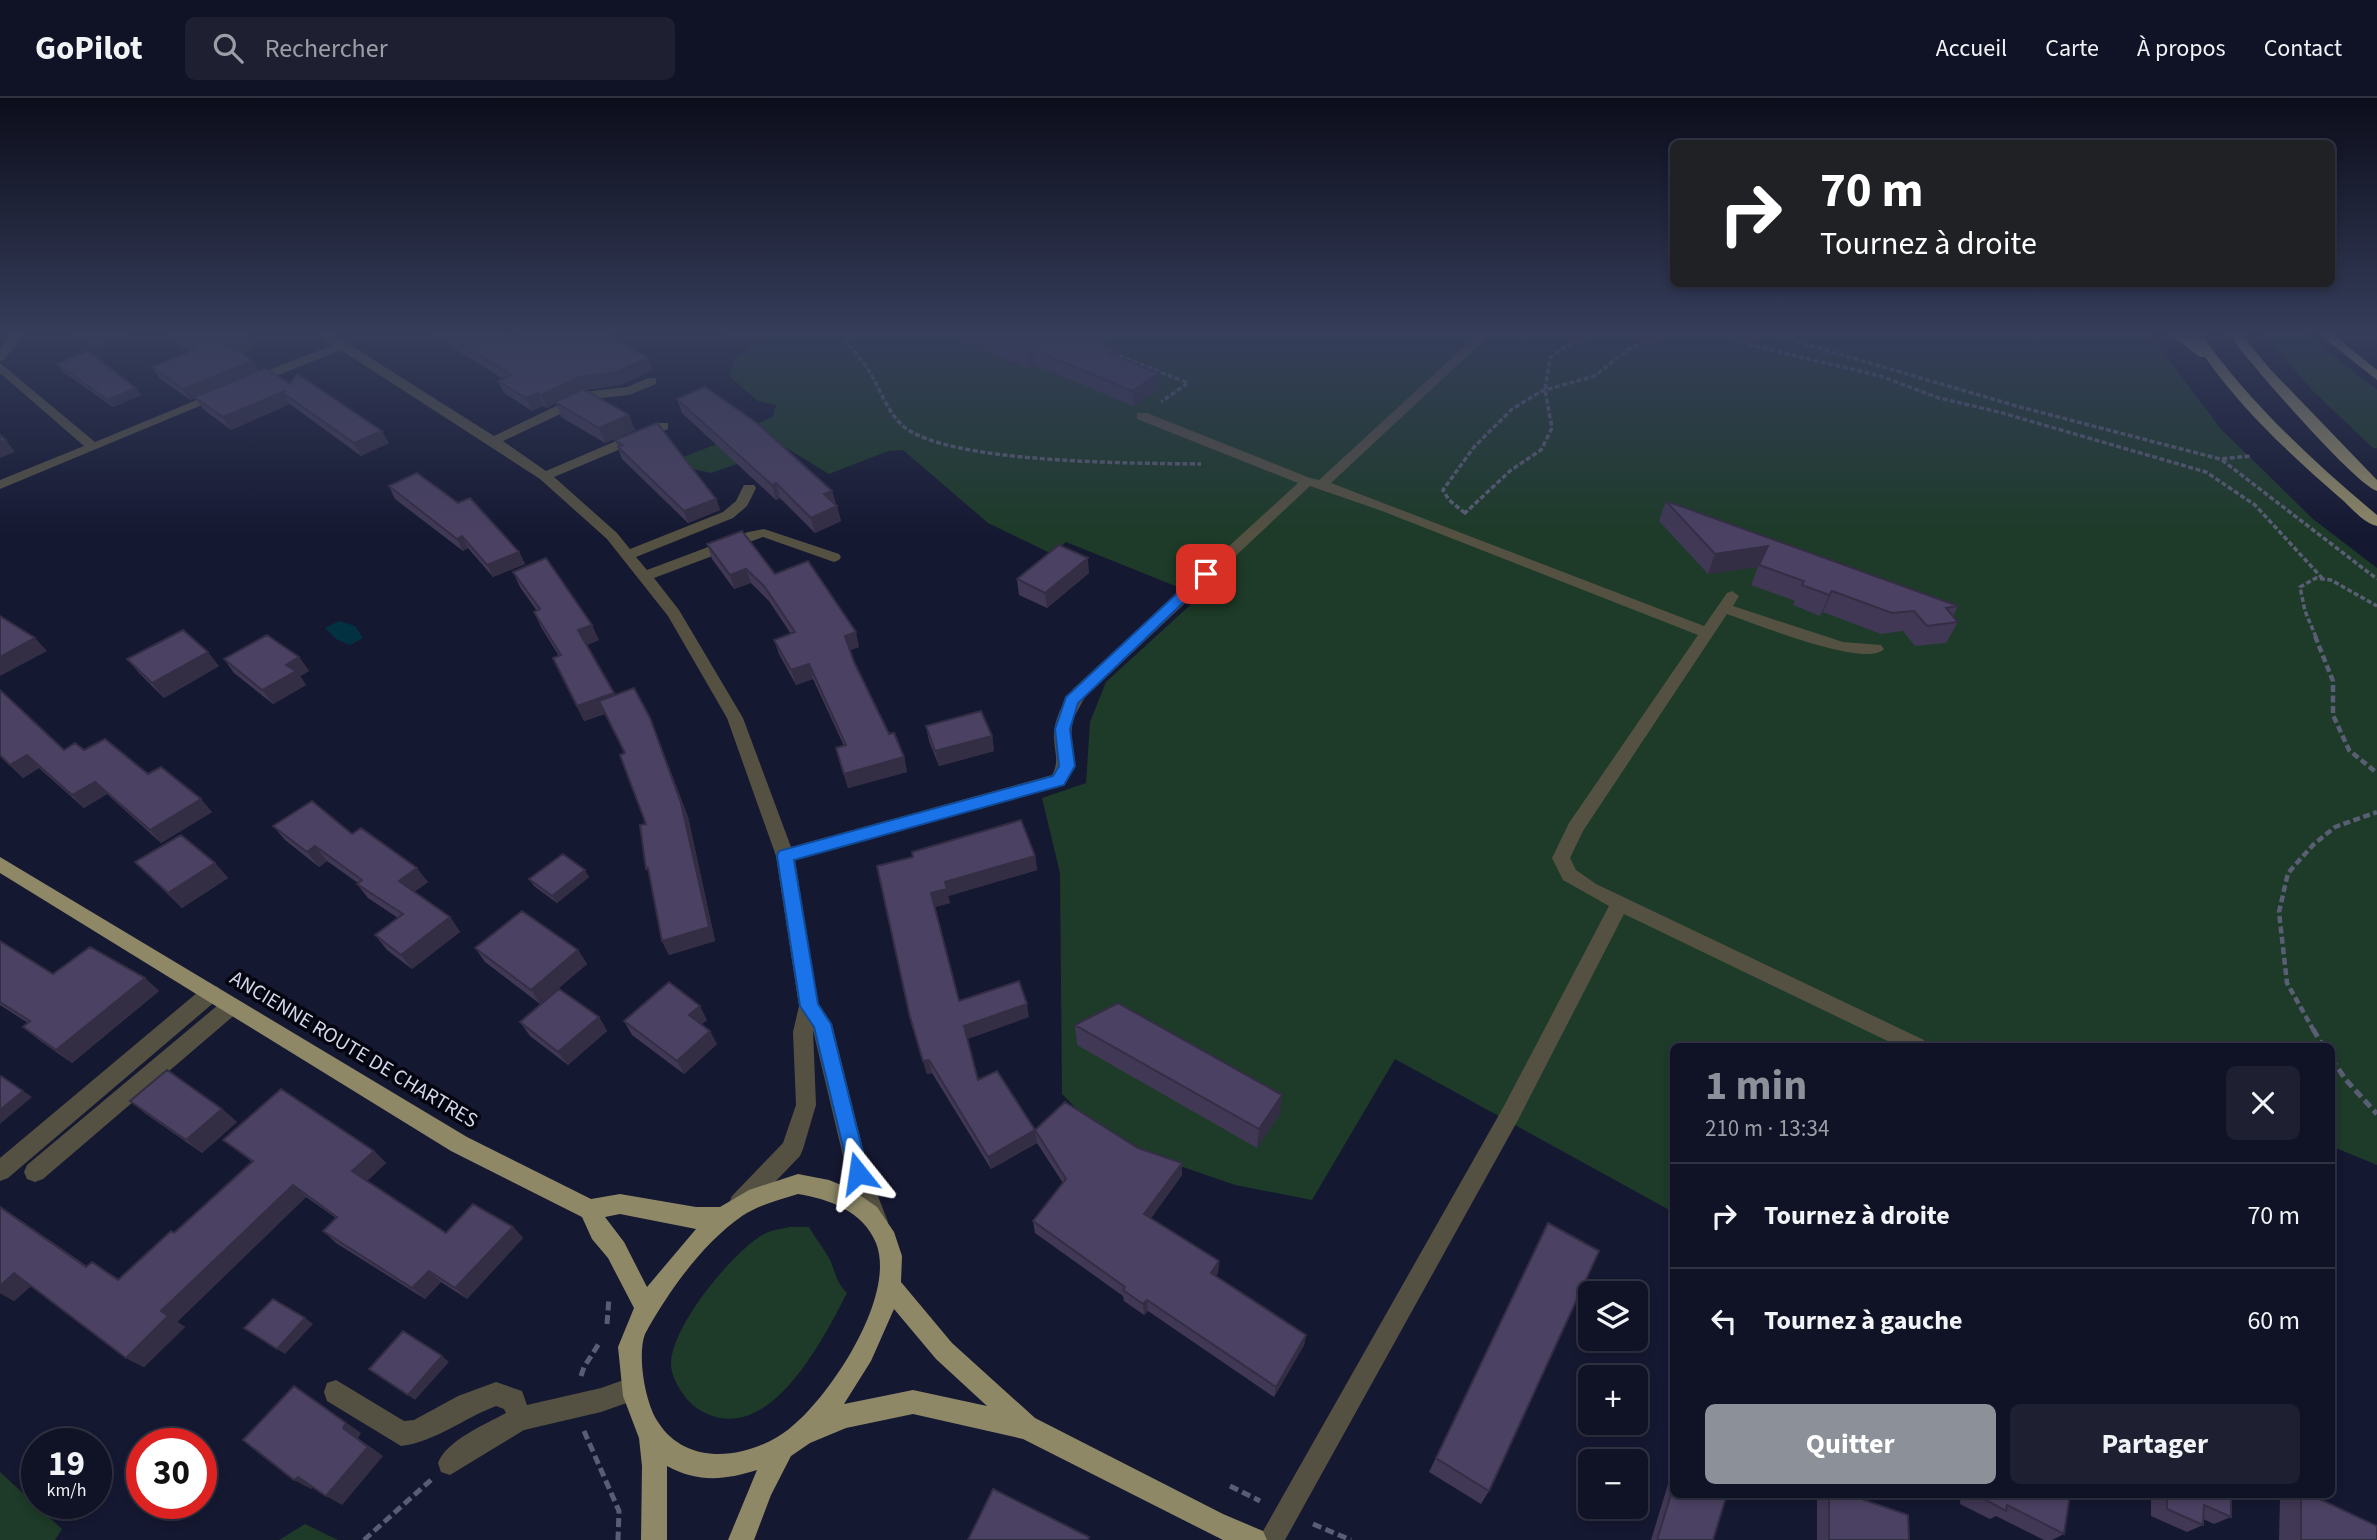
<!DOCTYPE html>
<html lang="fr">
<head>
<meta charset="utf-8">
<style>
  :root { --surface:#101225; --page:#1e2032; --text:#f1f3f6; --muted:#9c9ea7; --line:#303242; --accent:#8c9099 }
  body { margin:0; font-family:"Source Sans 3",sans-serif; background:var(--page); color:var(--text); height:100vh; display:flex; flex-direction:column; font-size:26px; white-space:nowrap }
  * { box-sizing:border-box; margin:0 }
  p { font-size:23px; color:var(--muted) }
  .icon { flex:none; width:38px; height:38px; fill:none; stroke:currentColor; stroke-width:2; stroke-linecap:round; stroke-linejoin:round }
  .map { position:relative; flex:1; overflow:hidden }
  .details { position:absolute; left:1670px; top:945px; width:665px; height:455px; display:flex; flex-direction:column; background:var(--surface); border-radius:10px; box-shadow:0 4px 10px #0003,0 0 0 2px var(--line) }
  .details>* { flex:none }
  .guide { position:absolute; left:1670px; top:42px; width:665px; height:147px; border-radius:10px; box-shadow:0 4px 10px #0003,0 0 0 2px var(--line); background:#202124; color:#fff; overflow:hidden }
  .buttons { position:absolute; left:1578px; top:1183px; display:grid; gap:14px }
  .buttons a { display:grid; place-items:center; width:70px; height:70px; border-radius:10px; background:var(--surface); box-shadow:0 4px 10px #0003,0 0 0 2px var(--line); font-size:35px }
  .speed { position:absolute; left:21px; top:1330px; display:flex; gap:14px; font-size:35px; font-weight:700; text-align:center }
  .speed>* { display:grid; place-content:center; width:91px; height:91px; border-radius:50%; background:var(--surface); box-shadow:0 4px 10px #0003,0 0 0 2px var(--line); line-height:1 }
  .speed small { font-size:18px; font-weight:400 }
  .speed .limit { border:10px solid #d22; background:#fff; color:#111 }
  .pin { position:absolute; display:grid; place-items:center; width:60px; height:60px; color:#fff; margin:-30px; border-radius:14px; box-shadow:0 4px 10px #0006 }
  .me { position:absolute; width:77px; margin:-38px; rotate:345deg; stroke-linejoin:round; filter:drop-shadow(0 0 5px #0008) }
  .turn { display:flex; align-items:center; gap:24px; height:147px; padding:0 35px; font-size:32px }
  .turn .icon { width:91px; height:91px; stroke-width:2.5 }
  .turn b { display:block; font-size:49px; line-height:60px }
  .round { display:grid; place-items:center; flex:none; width:74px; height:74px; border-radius:10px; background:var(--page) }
  .head { display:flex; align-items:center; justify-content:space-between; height:119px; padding:0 35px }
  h1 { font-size:42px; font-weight:700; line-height:52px; color:var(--accent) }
  .action { display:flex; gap:14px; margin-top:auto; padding:14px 35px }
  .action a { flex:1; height:80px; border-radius:10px; background:var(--accent); color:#fff; font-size:28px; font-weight:700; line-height:80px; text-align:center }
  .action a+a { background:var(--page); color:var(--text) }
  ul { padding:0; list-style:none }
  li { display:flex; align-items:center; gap:21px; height:105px; padding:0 35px; border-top:2px solid var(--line) }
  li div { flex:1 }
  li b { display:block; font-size:26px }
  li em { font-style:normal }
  header { display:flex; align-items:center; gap:42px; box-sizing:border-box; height:98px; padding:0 35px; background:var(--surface); border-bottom:2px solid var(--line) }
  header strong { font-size:33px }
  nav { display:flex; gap:38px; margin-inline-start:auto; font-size:24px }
  .search { width:490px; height:63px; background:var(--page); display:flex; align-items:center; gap:18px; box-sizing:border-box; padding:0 24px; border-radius:10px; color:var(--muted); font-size:26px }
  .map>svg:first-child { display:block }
</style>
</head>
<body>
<header>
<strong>GoPilot</strong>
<div class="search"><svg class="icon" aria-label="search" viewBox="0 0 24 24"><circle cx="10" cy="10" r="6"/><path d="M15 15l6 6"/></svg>Rechercher</div>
<nav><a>Accueil</a><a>Carte</a><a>À propos</a><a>Contact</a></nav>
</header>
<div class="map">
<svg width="2377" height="1442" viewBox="0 0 2377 1442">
  <rect width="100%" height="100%" fill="#151831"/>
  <!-- green -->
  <path fill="#1d3b28" d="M692,235H2149L2220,330L2313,421L2377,470V1067L2331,1048V948H1673V1114L1395,961L1312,1102L1235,1087L1108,1043L1062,996L1060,775L1042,700L1086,685L1090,624L1106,584L1200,498L1066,444L1052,456L988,425L903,352L888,353L829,376L785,349L711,375L685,369L683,359L730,341L773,318L776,307L758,303L729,278L735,261L757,243L750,238Z
    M2263,235H2308L2320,247L2377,292V350H2373L2313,293Z
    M789,1129H809C815,1140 827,1155 831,1164C836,1177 837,1185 847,1195C822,1243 767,1354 698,1311C686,1303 672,1283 671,1267C670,1230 732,1154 764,1136C771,1132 781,1131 789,1129Z
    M0,1374L62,1431L55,1442H0Z
    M305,1426L338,1442H279Z"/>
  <!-- water -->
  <path fill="#023141" d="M339,523L355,528L363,540L350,547L336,541L325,530Z"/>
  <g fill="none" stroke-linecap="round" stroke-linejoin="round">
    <!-- path-far2 -->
    <path stroke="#5a5e74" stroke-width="3.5" stroke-dasharray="5 2.5" stroke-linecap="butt" d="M840,235C850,248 861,260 869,273C880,290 887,314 903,328C947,366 1138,365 1201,366
      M1720,235L1755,248L1880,278L1939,300L1999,314L2206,374L2255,407L2323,481
      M1767,235L2020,309L2220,361L2251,358
      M1112,255L1188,285L1161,304
      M2222,362L2377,481
      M1465,415L1449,402L1443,392L1474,349L1512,311L1542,293L1594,278L1629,251L1669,235
      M1464,416L1511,372L1541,352L1552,330L1545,292L1550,260L1561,251L1593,235
      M2316,539L2305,513L2300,489L2316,480L2331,482L2377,508"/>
    <!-- path-far1 -->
    <path stroke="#5a5e74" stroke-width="4.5" stroke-dasharray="7 3.5" stroke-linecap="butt" d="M2315,538L2333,583V617L2349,652L2377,675
      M2314,933L2287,885L2279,814L2288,775L2313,747L2335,729L2377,714"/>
    <!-- path -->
    <path stroke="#5a5e74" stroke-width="5" stroke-dasharray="9 4.5" stroke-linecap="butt" d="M2313,931L2323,948
      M2331,960L2346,982L2377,1016
      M607,1226L609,1200
      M581,1278L584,1269L600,1244
      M584,1333L619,1413L618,1442
      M1230,1388L1260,1403
      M1313,1426L1351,1442
      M364,1442L431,1382"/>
    <!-- minor -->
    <path fill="#545142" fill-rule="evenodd" d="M13,235H25L4,262L0,263V251Z
      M317,235H331L494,338L585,294L627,289L648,280H656V286L629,297L592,301L503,343L546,373L658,325H668V331L554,379L617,435L630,451L723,414L736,403L744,387H754L756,390L747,408L733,420L636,459L647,472L748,434L764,431L839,456L841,459L839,462L834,464L763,439L654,480L679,512L743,620L791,749L1052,677C1060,663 1054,654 1054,638C1054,620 1063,605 1073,591L1298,385L1137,321V315H1147L1310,380L1319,382L1479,235H1492L1331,385L1704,528L1727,495L1732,493L1739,498L1733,508L1843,544L1881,547L1884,551C1867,571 1753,525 1727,516L1583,733L1570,760L1576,772L1596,786L1924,942L1927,948H1898L1624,816L1518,1022L1285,1442H1258L1504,1008L1609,808L1563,782L1552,760L1569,725L1698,537L1382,413L1310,388L1085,599L1073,621L1071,637L1074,666L1064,686L795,762L818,905L832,926L869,1075L888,1124L885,1131L877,1135L869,1131L866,1124L847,1075L813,932L816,1007L803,1051L800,1058L748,1112L740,1115L732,1112L729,1105L732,1098L783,1045L796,1007L793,934L799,908L776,758L727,620L668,518L607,441L540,381L341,252L256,286H248V280L333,247Z
      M0,265L95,344L216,294H224L226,297L0,391V382L84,348L0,275Z
      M211,887L218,889L221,895L218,901L8,1080L0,1083V1060L204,889Z
      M231,900L238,902L241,908L238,914L43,1081L35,1084L27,1081L24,1074L27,1067L224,902Z
      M632,1279L641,1282L644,1291L641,1300L601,1314L524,1332L450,1377L441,1374L438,1365C447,1342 484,1327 506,1315L504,1311L496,1308C464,1320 435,1344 401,1348L327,1303L324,1294L327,1285L336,1282L404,1323L414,1322L458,1298L496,1284L522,1293L527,1307L601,1290Z"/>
    <!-- major -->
    <path fill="#8e8867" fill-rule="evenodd" d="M2169,235H2183L2193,243L2188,235H2200C2250,305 2311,362 2377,417V428C2363,425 2350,408 2339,399C2291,357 2242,312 2205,259H2200Z
      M2228,235H2240L2271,272L2377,382V393C2354,386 2246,261 2228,235Z
      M2318,235H2331L2377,272V282Z
      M0,759L467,1039L591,1101L620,1096L696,1109H720L749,1092L798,1076L829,1082L851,1091L877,1109L894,1134L902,1158L901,1184L952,1245L1035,1320L1223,1416L1263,1433L1267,1442H1223L1023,1341L913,1316L846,1330L810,1345L791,1358L771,1397L754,1442H728L757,1372C725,1382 698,1385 667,1368V1442H641L642,1368L639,1340L623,1298L618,1249L634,1210L608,1160L592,1141L582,1119L451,1053L0,775ZM798,1096C829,1101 863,1113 876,1145C897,1198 830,1299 789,1331C750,1361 687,1370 658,1324C645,1305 637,1257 645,1236C668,1194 702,1146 742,1118C759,1107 779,1102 798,1096ZM620,1116L696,1131L647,1189L624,1144L605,1119ZM894,1211L936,1261L987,1308L913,1292L844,1306L871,1263Z"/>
  </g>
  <!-- wall -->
  <path fill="#403854" d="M67,235H130L95,249Z
    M163,235H243L255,250L242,255L253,263L259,273L290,286L389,345L361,358L290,306L231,332L203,311L195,300L190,302L159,280L152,269L190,254Z
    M430,235H501L510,240L648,260L653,272L621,287L584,292L629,317L635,332L605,345L561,319L556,305L547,310L543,308L532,313L504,295L498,283L503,281Z
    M943,235H1080L1117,258L1158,291L1133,308L1036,267L1029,271Z
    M57,266L141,297L113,309L62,273Z
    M677,301L832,393L841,423L815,435L780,400L776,402L682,315Z
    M615,342L716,401L720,412L688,425L622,361Z
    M389,388L519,454L525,466L493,479L468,450L463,453L395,401Z
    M1666,403L1958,508L1953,518L1958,524L1946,545L1915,548L1903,533L1881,536L1823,514L1820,518L1793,507L1795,503L1751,487L1758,469L1708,476L1659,423Z
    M707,446L775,476L859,549L850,552L854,564L889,636L904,659L907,674L848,690L836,650L844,648L813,581L796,587L779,556L774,542L791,536L769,503L751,485L734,491L712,461Z
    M513,474L599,542L586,547L615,597L656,635L688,719L715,843L669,857L662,843L646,726L625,655L605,616L584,623L553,560L559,558L541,529L534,514L537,513L520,489Z
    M1089,475L1047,510L1019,497L1017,481Z
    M299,559L309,573L300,578L306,587L273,606L234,575L224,561Z
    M127,561L219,568L164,600L139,575Z
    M0,592L64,652H84L148,676L212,714L161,745L107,696L84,710L39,670L23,680L0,658Z
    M926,628L992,638L994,653L939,668L929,643Z
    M273,728L352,736L428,784L414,794L450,819L460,834L412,871L387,852L375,837L398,820L368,800L357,786L358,785L327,763L319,769L285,742Z
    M1035,758L1037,772L948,798L950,805L935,809L959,903L1029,919L967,941L978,982L1035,1032L1182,1077L1151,1120L1219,1163L1218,1175L1216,1178L1306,1237L1304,1247L1274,1299L1148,1213L1144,1217L1124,1203L1123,1198L1035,1135L1033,1123L1063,1085L1037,1045L991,1071L932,975L927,976L910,919L877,768Z
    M135,764L215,765L228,780L182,810Z
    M589,779L557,805L534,788L529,781Z
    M0,843L53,876L145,880L159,893L72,965L39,942L23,929L28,925L0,907Z
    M475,850L578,852L587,866L540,906L485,864Z
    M599,919L607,933L568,967L530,938L520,924Z
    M707,922L701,926L717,946L684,976L632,937L624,923Z
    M1075,927L1280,1016L1257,1050L1077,947Z
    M130,1003L222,1011L237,1024L202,1055L146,1016Z
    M223,1042L374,1053L386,1065L367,1083L446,1135L513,1129L523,1140L467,1201L441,1184L425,1201L336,1145L323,1133L336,1120L306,1099L177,1224L185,1229L144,1269L126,1260L31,1188L14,1203L0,1195V1108L87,1168L109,1175L119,1181L174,1135L252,1064Z
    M1548,1125L1489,1393L1481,1406L1429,1374Z
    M1673,1370V1396L1713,1442H1651Z
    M1820,1396H1847L1909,1442H1817V1399Z
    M1961,1396H2070L2064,1436L2052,1442H2044L1996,1418L1990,1421L1960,1406Z
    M2151,1396H2231V1419L2214,1426L2203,1421V1427L2187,1434L2151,1418Z
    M2291,1396H2309L2377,1442H2279L2280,1401Z"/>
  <!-- shaded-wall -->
  <path fill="#342e45" d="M94,235H130L95,249L87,238Z
    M249,239L255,250L236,258L229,247Z
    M1116,250L1117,266L1109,255Z
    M1034,252L1036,267L1029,271L1027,256Z
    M648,260L653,272L621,287L584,292L555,304L556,305L547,310L541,297L579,279Z
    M253,263L260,274L190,302L183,291Z
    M1158,275V291L1133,308V293Z
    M136,290L141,297L113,309L108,302Z
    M285,293L283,295L290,306L231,332L223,319Z
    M538,295L543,308L532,313L526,300Z
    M629,317L635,332L605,345L599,330Z
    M382,333L389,345L361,358L354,345Z
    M6,342L15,354L0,360V344Z
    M776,385L780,400L776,402L772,387Z
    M832,393L835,407L824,396Z
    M716,401L720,412L688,425L684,413Z
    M837,408L841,423L815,435L811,420Z
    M462,438L468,450L463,453L457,441Z
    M1768,448L1758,469L1708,476L1715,456Z
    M519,454L525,466L493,479L487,467Z
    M1088,460L1089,475L1047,510L1045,495Z
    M746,471L751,485L734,491L730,477Z
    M1832,493L1823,514L1820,518L1829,497Z
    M592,527L599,542L585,548L578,532Z
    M856,534L859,549L848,552L845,538Z
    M35,540L47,553L0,578V559Z
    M208,554L219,568L164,600L152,585Z
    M299,559L309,573L300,578L306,587L273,606L262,592L286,567Z
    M809,566L813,581L796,587L791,572Z
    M614,595L621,610L584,623L577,608Z
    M650,620L688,719L715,843L669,857L662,843Z
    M992,638L994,653L939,668L935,653Z
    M27,657L39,670L23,680L10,667Z
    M904,659L907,674L848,690L844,676Z
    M95,684L107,696L84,710L72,697Z
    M201,701L212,714L161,745L150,732Z
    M315,748L327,763L319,769L307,754Z
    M1035,758L1037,772L948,798L950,805L935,809L931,795L945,784Z
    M215,765L228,780L182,810L168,795Z
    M417,770L428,784L409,798L399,783Z
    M585,772L589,779L557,805L552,798Z
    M450,819L460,834L412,871L401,857Z
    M578,852L587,866L540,906L531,892Z
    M145,880L159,893L72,965L56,952Z
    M1027,906L1029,919L967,941L964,928Z
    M700,908L707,922L696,931L689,917Z
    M599,919L607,933L568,967L558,954Z
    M710,933L717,946L684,976L677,963Z
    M929,962L932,975L927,976L923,963Z
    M23,993L32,999L0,1026V1012Z
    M1282,997L1280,1016L1257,1050L1259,1031Z
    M222,1011L237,1024L202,1055L186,1042Z
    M1035,1032L1037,1045L991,1071L988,1059Z
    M374,1053L386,1065L365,1085L352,1073Z
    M1182,1065V1077L1145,1128L1144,1116Z
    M293,1087L306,1099L177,1224L161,1213Z
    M0,1108L103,1180L86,1169L0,1109Z
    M513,1129L523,1140L467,1201L455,1190Z
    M1219,1163L1218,1175L1210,1186L1211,1175Z
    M429,1173L441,1184L425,1201L412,1190Z
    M14,1175L33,1186L14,1203L0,1195V1188Z
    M1147,1202L1148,1213L1144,1217L1143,1206Z
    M168,1218L185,1229L144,1269L126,1260Z
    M305,1220L313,1226L285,1256L277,1251Z
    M1306,1237L1304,1247L1274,1299L1276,1289Z
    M442,1258L449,1264L415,1302L408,1297Z
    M294,1288L361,1335L358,1340L383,1358L342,1407L326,1398L343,1330Z
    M298,1379L315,1388L311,1391L294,1382Z"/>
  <!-- building -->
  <path fill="#4b4162" stroke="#342e45" stroke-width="2" d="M82,235H94L87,238Z
    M172,235H243L249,239L229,247L253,263L183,291L152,269L196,251Z
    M444,235H501L510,240L520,235H605L648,260L616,274L579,279L541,297L538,295L526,300L498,283L511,277Z
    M977,235H1080L1116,250L1109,255L1158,275L1133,293L1034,252L1027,256Z
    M88,253L136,290L108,302L57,266Z
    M265,270L290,286L297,276L382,333L354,345L283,295L285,293L223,319L194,299Z
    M705,289L757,325L832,393L824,396L837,408L811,420L776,385L772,387L677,301Z
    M583,291L629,317L599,330L555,304Z
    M657,325L716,401L684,413L618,349L623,347L615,342Z
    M0,337L6,342L0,344Z
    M417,375L458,405L470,400L519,454L487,467L462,438L457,441L389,388Z
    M1666,403L1958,508L1946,510L1958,524L1927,528L1914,513L1892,515L1832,493L1829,497L1802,487L1804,483L1759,467L1768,448L1715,456Z
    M742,433L775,476L808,463L856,534L845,538L854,564L889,636L894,635L904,659L844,676L836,650L846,647L809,566L791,572L774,542L795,534L764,488L746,471L730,477L707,446Z
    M1059,447L1088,460L1045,495L1017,481Z
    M546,460L592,527L578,532L614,595L577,608L553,560L561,557L534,514L540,511L513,474Z
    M0,518L35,540L0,559Z
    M183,532L208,554L152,585L127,561Z
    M267,537L299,559L286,567L296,573L262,592L224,561Z
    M634,590L650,620L681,705L709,829L662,843L648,770L646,771L640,727L646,726L620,657L625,655L599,603Z
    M0,592L64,652L75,645L84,652L105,641L148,676L161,669L201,701L150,732L95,684L72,697L27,657L10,667L0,657Z
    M981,613L992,638L935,653L926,628Z
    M312,703L352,736L361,730L417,770L399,783L450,819L401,857L375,837L403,816L357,786L362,782L315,748L307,754L273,728Z
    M1021,722L1035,758L945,784L947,791L931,795L959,903L1019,883L1027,906L964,928L978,982L997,973L1035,1032L988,1059L929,962L923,963L910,919L877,768L913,759L912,754Z
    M181,737L215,765L168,795L135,764Z
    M563,756L585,772L552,798L529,781Z
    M522,813L578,852L531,892L475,850Z
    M0,843L53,876L90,849L145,880L56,952L23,929L30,923L0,904Z
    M669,884L700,908L689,917L710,933L677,963L624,923Z
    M559,891L599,919L558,954L520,924Z
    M1118,905L1282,997L1259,1031L1075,927Z
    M1975,943L1987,948H1973Z
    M167,972L222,1011L186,1042L130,1003Z
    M1,978L23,993L0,1012V979Z
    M281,991L374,1053L352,1073L446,1135L473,1106L513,1129L455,1190L429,1173L412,1190L323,1133L337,1119L293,1087L161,1213L168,1218L126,1260L14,1175L0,1188V1109L86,1169L92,1164L118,1182L171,1133L174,1135L253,1063L223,1042Z
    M1065,1004L1138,1050L1182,1065L1144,1116L1219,1163L1211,1175L1306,1237L1276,1289L1147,1202L1143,1206L1123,1192L1125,1189L1033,1123L1066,1081L1035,1032Z
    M1548,1125L1599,1153L1489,1393L1436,1360Z
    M273,1201L305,1220L277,1251L244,1230Z
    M403,1233L442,1258L408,1297L369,1271Z
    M294,1288L346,1325L343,1330L368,1349L326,1398L298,1379L294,1382L243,1342Z
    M1673,1390V1396H1727L1713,1442H1657Z
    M993,1391L1089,1439L1088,1442H968Z
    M1829,1396H1847L1908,1417L1909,1442H1829Z
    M1975,1396H2070L2064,1436L2007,1407L2006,1413Z
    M2167,1396H2231V1419L2204,1407L2203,1427L2167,1411Z
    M2301,1396H2309L2377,1428V1442H2301Z"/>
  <!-- sky -->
  <linearGradient id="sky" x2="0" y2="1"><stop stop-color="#0c0d1b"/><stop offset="0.54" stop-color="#353d5a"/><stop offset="1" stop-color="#353d5a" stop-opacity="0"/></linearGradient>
  <rect width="2377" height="437" fill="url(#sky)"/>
  <!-- route -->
  <path fill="#1a73e8" stroke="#114b97" stroke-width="2" d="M1206,472L1212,476L1210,479L1078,605L1070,631L1075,668L1064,687L794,762L818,906L831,926L868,1075L865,1082L858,1084L851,1082L814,929L800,908L777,758L779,753L1053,678L1059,668L1055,631L1066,599L1201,473Z"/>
  <g text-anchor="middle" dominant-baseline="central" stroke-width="7" stroke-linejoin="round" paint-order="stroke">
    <!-- street labels -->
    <g font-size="21" fill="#d3d7e9" stroke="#04050f">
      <text transform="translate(354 951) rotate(31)">ANCIENNE ROUTE DE CHARTRES</text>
    </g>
  </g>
</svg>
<div class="buttons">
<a><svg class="icon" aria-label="layers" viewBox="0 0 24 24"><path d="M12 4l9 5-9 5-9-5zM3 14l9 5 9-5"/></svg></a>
<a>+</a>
<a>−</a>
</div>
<div class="speed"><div>19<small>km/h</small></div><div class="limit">30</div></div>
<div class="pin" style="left:1206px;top:476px;background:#d93025"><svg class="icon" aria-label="arrive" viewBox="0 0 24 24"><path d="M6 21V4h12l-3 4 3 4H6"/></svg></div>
<svg class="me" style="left:858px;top:1075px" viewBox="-20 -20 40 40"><path d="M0-17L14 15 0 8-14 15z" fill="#1a73e8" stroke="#fff" stroke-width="4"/></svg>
<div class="guide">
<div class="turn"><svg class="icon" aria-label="right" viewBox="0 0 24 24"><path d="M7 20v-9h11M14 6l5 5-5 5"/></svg><div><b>70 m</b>Tournez à droite</div></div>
</div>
<section class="details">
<div class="head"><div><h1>1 min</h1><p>210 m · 13:34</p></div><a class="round"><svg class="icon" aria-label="close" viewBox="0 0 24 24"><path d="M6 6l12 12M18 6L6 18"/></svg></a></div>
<ul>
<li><svg class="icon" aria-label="right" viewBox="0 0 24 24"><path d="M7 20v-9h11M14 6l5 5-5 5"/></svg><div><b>Tournez à droite</b></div><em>70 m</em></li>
<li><svg class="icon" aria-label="left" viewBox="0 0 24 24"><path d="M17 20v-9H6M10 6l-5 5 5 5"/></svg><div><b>Tournez à gauche</b></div><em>60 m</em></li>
</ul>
<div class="action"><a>Quitter</a><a>Partager</a></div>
</section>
</div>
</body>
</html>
